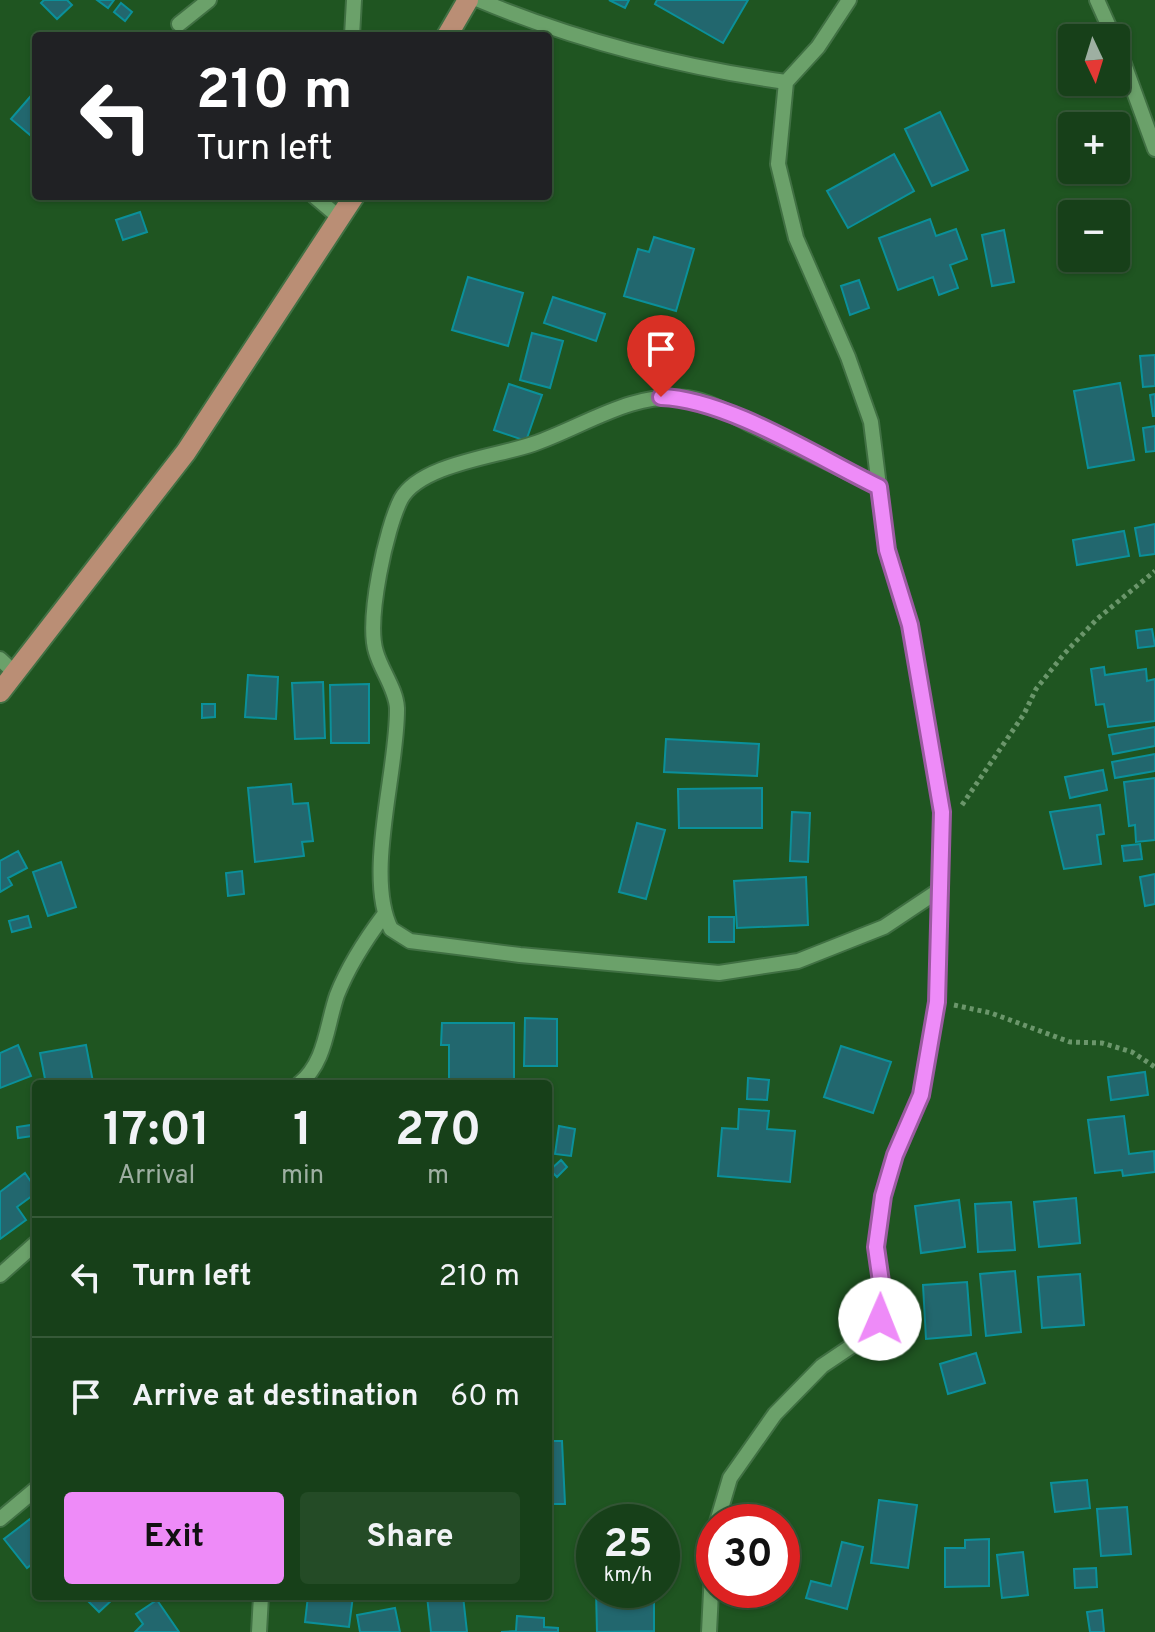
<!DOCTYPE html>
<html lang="en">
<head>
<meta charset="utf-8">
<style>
  :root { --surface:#174019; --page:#244b26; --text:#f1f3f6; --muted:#9eafa2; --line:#365938; --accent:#ee8bf8 }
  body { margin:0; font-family:Overpass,sans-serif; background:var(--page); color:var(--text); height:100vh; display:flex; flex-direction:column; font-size:30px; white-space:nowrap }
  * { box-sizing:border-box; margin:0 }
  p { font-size:26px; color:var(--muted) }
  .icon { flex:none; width:44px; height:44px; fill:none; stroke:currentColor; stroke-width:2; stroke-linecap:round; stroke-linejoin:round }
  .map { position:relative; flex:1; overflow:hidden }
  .sheet { position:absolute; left:32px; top:1080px; width:520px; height:520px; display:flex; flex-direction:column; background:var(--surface); border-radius:8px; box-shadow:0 2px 6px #0004,0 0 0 2px var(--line) }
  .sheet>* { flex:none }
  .top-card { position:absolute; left:32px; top:32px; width:520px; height:168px; border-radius:8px; box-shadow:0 2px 6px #0004,0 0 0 2px var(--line); background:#202124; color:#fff; overflow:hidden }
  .needle { width:52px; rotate:176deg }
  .buttons { position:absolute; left:1058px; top:24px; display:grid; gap:16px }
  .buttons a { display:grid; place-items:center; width:72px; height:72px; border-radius:8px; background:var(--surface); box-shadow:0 2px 6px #0004,0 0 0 2px var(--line); font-size:40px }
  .speed { position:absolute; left:576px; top:1504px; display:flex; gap:16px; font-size:40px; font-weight:700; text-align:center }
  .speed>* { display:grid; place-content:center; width:104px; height:104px; border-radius:50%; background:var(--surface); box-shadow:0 2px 6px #0004,0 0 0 2px var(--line); line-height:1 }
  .speed small { font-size:20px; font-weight:400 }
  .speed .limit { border:12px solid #d22; background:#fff; color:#111 }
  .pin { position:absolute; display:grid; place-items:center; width:68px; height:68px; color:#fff; margin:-82px -34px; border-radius:50% 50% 50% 0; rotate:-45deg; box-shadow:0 0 8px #0007 }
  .pin .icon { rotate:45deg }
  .me { position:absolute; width:88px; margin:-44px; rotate:1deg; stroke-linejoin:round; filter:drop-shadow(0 0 6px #0008) }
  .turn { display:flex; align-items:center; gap:28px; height:168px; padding:0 32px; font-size:36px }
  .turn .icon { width:104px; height:104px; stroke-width:2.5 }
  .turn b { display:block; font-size:56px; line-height:68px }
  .eta { display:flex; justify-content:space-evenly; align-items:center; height:136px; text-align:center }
  .eta b { font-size:48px; font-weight:700; line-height:56px }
  .cta { display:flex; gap:16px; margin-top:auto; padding:16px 32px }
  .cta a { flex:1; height:92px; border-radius:8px; background:var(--accent); color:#111; font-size:32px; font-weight:700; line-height:92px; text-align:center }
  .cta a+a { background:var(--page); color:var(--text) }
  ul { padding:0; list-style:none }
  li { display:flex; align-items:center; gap:24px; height:120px; padding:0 32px; border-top:2px solid var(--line) }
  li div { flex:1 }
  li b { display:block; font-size:30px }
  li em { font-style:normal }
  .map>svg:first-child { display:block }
</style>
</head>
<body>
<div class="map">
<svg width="1155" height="1632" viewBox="0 0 1155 1632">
  <rect width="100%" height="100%" fill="#1f5521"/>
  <!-- building -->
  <path fill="#22676e" stroke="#0b909a" stroke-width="2" d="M44,0H67L72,5L57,19L41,3Z
    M97,0H114L108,8Z
    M609,0H629L625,8Z
    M657,0H748L723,43L655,4Z
    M121,3L132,12L125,21L114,12Z
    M36,90V140L11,119Z
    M940,112L968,170L932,186L905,129Z
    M894,154L914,191L848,228L827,191Z
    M140,212L147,232L123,240L116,220Z
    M930,219L936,236L956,229L967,259L950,265L958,288L939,295L933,277L898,290L879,238Z
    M1004,230L1014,282L992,286L982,235Z
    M654,237L694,249L676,311L624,296L638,249L649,252Z
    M468,277L523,293L508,346L452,330Z
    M859,280L869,308L850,315L841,286Z
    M553,297L605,314L596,341L544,323Z
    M532,333L563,341L550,388L520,380Z
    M1155,355V386L1143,387L1140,356Z
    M1120,383L1134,460L1088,468L1074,391Z
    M509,384L542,395L526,441L494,430Z
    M1155,394V416H1153L1150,395Z
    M1155,426V451L1146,452L1143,428Z
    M1155,524V554L1140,556L1135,528Z
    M1124,531L1129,556L1077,565L1073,540Z
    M1152,629L1155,646L1138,648L1136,631Z
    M1104,667L1105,675L1146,669L1147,681L1155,679V721L1108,727L1104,704L1096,705L1091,669Z
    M248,675L278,677L276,719L245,717Z
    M323,682L325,738L295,739L292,683Z
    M369,684V743H331L330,685Z
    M202,704H215V717L202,718Z
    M1155,727V746L1113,754L1109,735Z
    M666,739L759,744L757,776L664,772Z
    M1155,754V771L1115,778L1112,762Z
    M1103,770L1107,790L1070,798L1065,777Z
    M1155,778V840L1136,842L1135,825L1129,826L1124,782Z
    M291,784L293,804L308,803L313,841L302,842L304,856L255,862L248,788Z
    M762,788V828H679L678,789Z
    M1100,805L1104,834L1097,835L1101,864L1064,869L1050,812Z
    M792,812L810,813L808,862L790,861Z
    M637,823L665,830L646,899L619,892Z
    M1140,844L1142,859L1124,861L1122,846Z
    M18,851L27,868L8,878L12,885L0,892V861Z
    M61,862L76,907L48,916L33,872Z
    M242,871L244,894L228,896L226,873Z
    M1155,874V904L1145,906L1140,877Z
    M806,877L808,925L737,928L734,881Z
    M28,916L31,927L12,932L9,921Z
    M709,917H734V942H709Z
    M525,1018L557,1019V1066H524Z
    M442,1023H514V1084H449V1045H441Z
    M18,1045L31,1076L0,1088V1053Z
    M86,1045L93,1082L46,1084L40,1053Z
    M841,1046L891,1062L873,1113L824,1097Z
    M1145,1072L1148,1095L1111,1100L1108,1077Z
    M748,1078L769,1080L767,1100L747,1099Z
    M739,1109L769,1111L767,1129L795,1131L790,1182L718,1176L722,1128L738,1129Z
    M1124,1116L1129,1154L1154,1151L1155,1172L1123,1176L1122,1170L1095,1173L1088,1120Z
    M31,1125L33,1136L18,1138L17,1127Z
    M559,1126L575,1129L571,1156L555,1154Z
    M561,1160L567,1167L557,1177L550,1170Z
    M25,1173L36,1189V1193L17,1207L26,1220L0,1239V1192Z
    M1076,1198L1080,1243L1039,1247L1034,1202Z
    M959,1200L965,1247L921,1253L915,1206Z
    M1011,1202L1015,1250L978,1252L975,1204Z
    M1015,1271L1021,1332L986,1336L980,1274Z
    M1080,1274L1084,1325L1042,1328L1038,1277Z
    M967,1282L971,1335L926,1339L923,1285Z
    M976,1353L985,1383L948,1394L940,1364Z
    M548,1441H562L565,1504H548Z
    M1087,1480L1090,1508L1055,1512L1051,1483Z
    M879,1500L917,1505L908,1568L871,1563Z
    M1127,1507L1131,1554L1101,1556L1097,1509Z
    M30,1519L36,1527V1561L27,1568L4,1539Z
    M989,1539V1586L945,1587V1548H965V1540Z
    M842,1542L863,1547L847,1609L806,1598L811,1581L831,1586Z
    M1023,1552L1028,1595L1002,1598L997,1555Z
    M1096,1568L1097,1587L1075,1588L1074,1569Z
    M596,1590H654V1631L597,1632Z
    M83,1596H112L114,1598L99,1612Z
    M308,1596H353L349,1627L305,1622Z
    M427,1596H463L467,1632H431Z
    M157,1600L179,1632H135L143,1624L136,1614Z
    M395,1608L400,1632H360L357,1615Z
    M1102,1610L1104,1632H1090L1087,1612Z
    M517,1616L544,1618V1627L558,1628V1632H501L516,1631Z"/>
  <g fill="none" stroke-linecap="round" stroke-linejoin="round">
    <!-- minor casing -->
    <g stroke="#407043" stroke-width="18">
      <path id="minor" d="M479,0C577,41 681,67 786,82
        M1097,0L1114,38
        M179,24L209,0
        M352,36L354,0
        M1116,42L1155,149
        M314,196L341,219
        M879,487C837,467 795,446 754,426C734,416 710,401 687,398C632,391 583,427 533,444C499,456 420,464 401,499C386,528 366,620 376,652C381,670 396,689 397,708C398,770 364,875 391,929L410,941L520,955L719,973L798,961L884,927L941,889
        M0,659L16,674
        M299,1084C326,1062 326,1027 337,995C348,967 366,939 384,915
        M0,1275L36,1243
        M0,1519L36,1489
        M717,1522L730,1478L775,1414L822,1366L868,1335L880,1319L882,1289L876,1247L883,1196L895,1155L921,1095L937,1002L942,812L910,625L887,550L871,422L848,357L796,238L778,164L786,82L818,47L849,0
        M259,1632L261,1596
        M709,1632L714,1532"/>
    </g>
    <!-- major casing -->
    <g stroke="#407043" stroke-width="24">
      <path id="major" d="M447,36L468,0
        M0,692L186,452L354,196"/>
    </g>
    <!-- path -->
    <path stroke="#6b966b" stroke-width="5" stroke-dasharray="4 4" stroke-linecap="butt" d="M962,805L1024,714L1036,689L1064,654L1097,619L1155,571
      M954,1005L991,1013L1070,1042L1102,1043L1132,1052L1155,1067"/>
    <!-- minor -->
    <use href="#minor" stroke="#6ba16a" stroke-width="14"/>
    <!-- major -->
    <use href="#major" stroke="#ba8e75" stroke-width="20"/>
  </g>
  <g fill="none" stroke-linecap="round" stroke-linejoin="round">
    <!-- route casing -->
    <g stroke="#9b5aa1" stroke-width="20">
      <path id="route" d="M661,397C727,399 817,457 879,487L887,550L910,625L942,812L937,1002L921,1095L895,1155L883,1196L876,1247L882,1289L880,1319"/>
    </g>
    <!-- route -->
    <use href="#route" stroke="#ee8bf8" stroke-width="14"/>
  </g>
</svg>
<div class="buttons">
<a><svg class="needle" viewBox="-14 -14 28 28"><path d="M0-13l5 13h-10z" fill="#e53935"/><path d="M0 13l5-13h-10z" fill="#9eafa2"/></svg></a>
<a>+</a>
<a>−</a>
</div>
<div class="speed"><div>25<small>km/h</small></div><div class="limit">30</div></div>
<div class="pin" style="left:661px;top:397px;background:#d93025"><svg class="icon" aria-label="arrive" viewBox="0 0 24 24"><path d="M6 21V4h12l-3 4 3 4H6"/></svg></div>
<svg class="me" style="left:880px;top:1319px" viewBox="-20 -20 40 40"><circle r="19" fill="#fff"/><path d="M0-13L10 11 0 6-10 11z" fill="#ee8bf8"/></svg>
<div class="top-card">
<div class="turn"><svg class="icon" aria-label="left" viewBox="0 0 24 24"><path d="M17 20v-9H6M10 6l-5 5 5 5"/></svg><div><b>210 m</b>Turn left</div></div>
</div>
<section class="sheet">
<div class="eta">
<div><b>17:01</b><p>Arrival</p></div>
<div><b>1</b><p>min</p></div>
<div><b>270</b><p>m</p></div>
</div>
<ul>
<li><svg class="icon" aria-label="left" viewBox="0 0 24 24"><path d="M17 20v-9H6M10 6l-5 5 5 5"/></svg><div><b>Turn left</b></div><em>210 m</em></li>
<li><svg class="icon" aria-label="arrive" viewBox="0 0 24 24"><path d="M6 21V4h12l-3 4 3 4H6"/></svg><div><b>Arrive at destination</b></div><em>60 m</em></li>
</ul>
<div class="cta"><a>Exit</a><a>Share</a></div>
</section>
</div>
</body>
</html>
